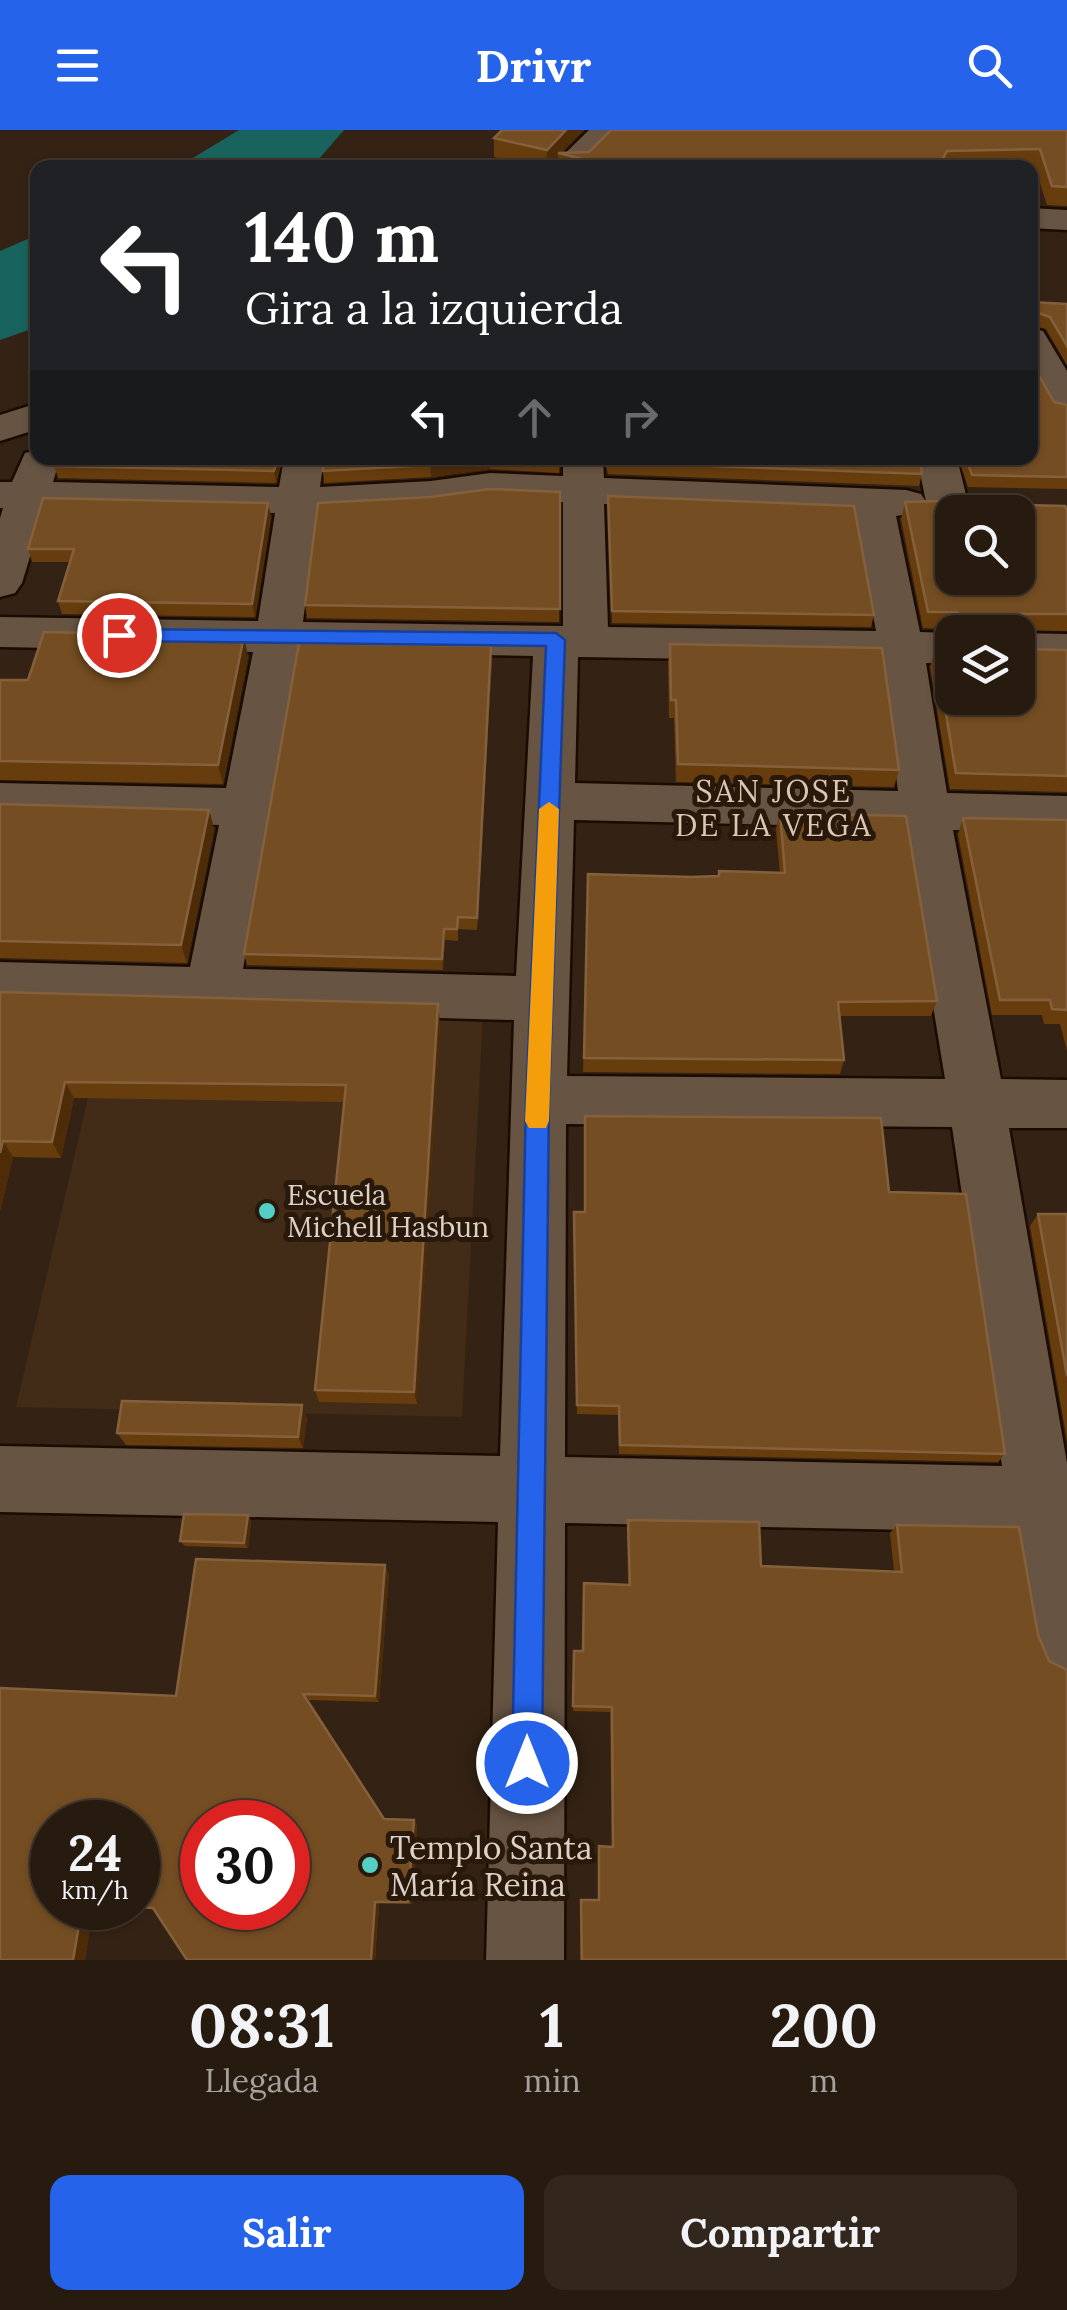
<!DOCTYPE html>
<html lang="es">
<head>
<meta charset="utf-8">
<style>
  :root { --surface:#271a0f; --page:#33271d; --text:#f1f3f6; --muted:#a4a19e; --line:#43382f; --accent:#2563eb }
  body { margin:0; font-family:Lora,serif; background:var(--page); color:var(--text); height:100vh; display:flex; flex-direction:column; font-size:38px; white-space:nowrap }
  * { box-sizing:border-box; margin:0 }
  p { font-size:32px; color:var(--muted) }
  .icon { flex:none; width:55px; height:55px; fill:none; stroke:currentColor; stroke-width:2; stroke-linecap:round; stroke-linejoin:round }
  .map { position:relative; height:1830px; overflow:hidden }
  .details { display:flex; flex-direction:column; background:var(--surface); flex:1 }
  .details>* { flex:none }
  .hud { position:absolute; left:30px; top:30px; width:1008px; height:305px; border-radius:20px; box-shadow:0 2px 8px #0004,0 0 0 2px var(--line); background:#202124; color:#fff; overflow:hidden }
  .tools { position:absolute; left:935px; top:365px; display:grid; gap:20px }
  .tools a { display:grid; place-items:center; width:100px; height:100px; border-radius:20px; background:var(--surface); box-shadow:0 2px 8px #0004,0 0 0 2px var(--line); font-size:50px }
  .speed { position:absolute; left:30px; top:1670px; display:flex; gap:20px; font-size:50px; font-weight:700; text-align:center }
  .speed>* { display:grid; place-content:center; width:130px; height:130px; border-radius:50%; background:var(--surface); box-shadow:0 2px 8px #0004,0 0 0 2px var(--line); line-height:1 }
  .speed small { font-size:25px; font-weight:400 }
  .speed .limit { border:15px solid #d22; background:#fff; color:#111 }
  .pin { position:absolute; display:grid; place-items:center; width:85px; height:85px; color:#fff; margin:-42px; border:5px solid #fff; border-radius:50%; box-shadow:0 2px 10px #0007 }
  .me { position:absolute; width:110px; margin:-55px; rotate:0deg; stroke-linejoin:round; filter:drop-shadow(0 0 8px #0008) }
  .turn { display:flex; align-items:center; gap:35px; height:210px; padding:0 50px; font-size:45px }
  .turn .icon { width:130px; height:130px; stroke-width:2.5 }
  .turn b { display:block; font-size:70px; line-height:85px }
  .lanes { display:flex; align-items:center; height:95px; padding:0 50px; background:#0003; justify-content:center; gap:50px; direction:ltr }
  .lanes .off { opacity:.35 }
  .eta { display:flex; justify-content:space-evenly; align-items:center; height:170px; text-align:center }
  .eta b { font-size:60px; font-weight:800; line-height:70px }
  .button { display:flex; gap:20px; margin-top:auto; padding:20px 50px }
  .button a { flex:1; height:115px; border-radius:20px; background:var(--accent); color:#fff; font-size:40px; font-weight:800; line-height:115px; text-align:center }
  .button a+a { background:var(--page); color:var(--text) }
  header { display:flex; justify-content:space-between; align-items:center; height:130px; padding:0 50px; background:var(--accent); color:#fff; font-size:45px; font-weight:800 }
  .map>svg:first-child { display:block }
</style>
</head>
<body>
<header><svg class="icon" aria-label="menu" viewBox="0 0 24 24"><path d="M4 6h16M4 12h16M4 18h16"/></svg>Drivr<svg class="icon" aria-label="search" viewBox="0 0 24 24"><circle cx="10" cy="10" r="6"/><path d="M15 15l6 6"/></svg></header>
<div class="map">
<svg width="1067" height="1830" viewBox="0 0 1067 1830">
  <rect width="100%" height="100%" fill="#342314"/>
  <!-- built -->
  <path fill="#422b17" d="M111,869L483,884L462,1287L16,1277Z"/>
  <!-- water -->
  <path fill="#19635e" d="M239,0H344L312,37H178Z
    M37,105V197L0,210V121Z"/>
  <g fill="none" stroke-linecap="round" stroke-linejoin="round">
    <!-- minor casing -->
    <g stroke="#1b0b01" stroke-width="5">
      <path id="minor" d="M589,0H624L586,38H550Z
        M1030,78L1067,80V100L1030,98Z
        M1030,198L1043,201L1067,241V286L1053,282L1030,242Z
        M38,273V299L0,311V285Z
        M38,320V328H56L59,332L53,352L279,357L284,328H324L320,357L431,351L490,343L563,346V328H603L604,348L906,360L921,364L926,372L917,328H957L968,373L962,382L947,386L932,382L926,373L921,382L896,386L920,502L952,503V533H926L947,663L1067,666V702L953,700L1001,949L1067,950V998H1009L1067,1333V1546L1042,1536L1032,1511L1013,1402L565,1393L564,1830H486L498,1392L0,1382V1316L500,1326L514,890L0,876V832L190,837L219,695L0,689V653L226,658L253,522L0,517V487L258,491L275,383L45,378L22,453L15,463L0,467V388L3,378H0V352H12L25,323ZM490,369L563,372V496L303,492L317,383L431,377ZM604,374L854,384L876,501L608,497ZM298,522L533,526L516,846L243,839ZM578,527L881,532L898,661L575,653ZM574,690L904,698L945,949L567,946ZM566,994L952,997L1002,1336L565,1327Z
        M1018,503L1067,504V534L1018,533Z"/>
    </g>
    <!-- minor -->
    <use href="#minor" fill="#675443" fill-rule="evenodd"/>
  </g>
  <!-- wall -->
  <path fill="#683d0e" d="M1067,0V76L1047,75L1035,38H558V27L548,38H540L494,27V8L562,23Z
    M1030,172L1067,174V235L1046,199L1030,195Z
    M1030,230L1054,272L1067,275V359L968,357L958,328H1030Z
    M283,328L276,353L58,348L54,336Z
    M324,328H560L559,343L490,339L431,347L324,353L323,341Z
    M604,328H920L922,344L919,356L608,344Z
    M560,362L559,492L307,488L305,475L430,367Z
    M608,366L874,485L871,497L612,493Z
    M905,372L1024,375L1067,380V501L1021,500L1022,519L1067,520V662L950,659L930,537L935,520L952,568L1018,502H955L952,499L923,498L901,389Z
    M268,373L271,387L255,487L62,484L58,471L69,432H32L28,419Z
    M670,514L899,640L894,657L676,652L674,588H669L668,532Z
    M248,526L223,654L0,650V550H28Z
    M492,529L477,800L458,799V811L445,810L443,840L247,835L244,824Z
    M0,674L209,680L214,699L187,833L0,828Z
    M780,683L937,871L931,886H840L844,930L840,944L583,942L588,744L691,747L718,746L719,741L780,743L776,699Z
    M963,688L1067,690V921L1060,894H1044L1042,885H992L958,704Z
    M0,862L440,892L417,1274L319,1272L315,1260L344,972L74,968L61,1028L13,1027L0,1082Z
    M889,1062L1005,1324L998,1332L619,1324L618,1285L577,1284L574,1082Z
    M1038,1084H1067V1311L1030,1096Z
    M307,1288L303,1318L126,1315L117,1303Z
    M248,1385L251,1391L248,1418L185,1416L180,1411Z
    M628,1390L761,1436L894,1441L890,1403L897,1395L1067,1830H580V1771L581,1770H598V1719L599,1716L612,1717L610,1582L573,1581V1527L574,1521H582L584,1453L628,1455L627,1398Z
    M389,1444L379,1572L309,1570L385,1689L417,1694L412,1774L379,1773L375,1830H187L154,1779L113,1778H138V1692L52,1778H93L85,1830H0L176,1566Z"/>
  <!-- shaded-wall -->
  <path fill="#4e2c08" d="M566,0H584L561,24L558,23V27L547,38V20Z
    M278,328H283L276,353L274,341Z
    M489,328L490,339L431,347L430,335Z
    M268,373L271,387L255,487L252,474Z
    M244,506L248,526L223,654L218,635Z
    M491,516L492,529L477,800V788Z
    M209,680L214,699L187,833L181,815Z
    M444,799L445,810L443,840L442,829Z
    M438,874L440,892L417,1274L414,1262Z
    M65,952L74,968L61,1028L52,1012Z
    M3,1011L13,1027L0,1082V1023Z
    M302,1275L307,1288L303,1318L298,1307Z
    M248,1385L251,1391L248,1418L244,1413Z
    M385,1435L389,1444L379,1572L375,1566Z
    M303,1564L309,1570L387,1693L384,1689Z
    M414,1690L417,1694L412,1774L408,1772Z
    M375,1772L379,1773L375,1830H371Z
    M82,1778H93L85,1830H73Z"/>
  <!-- building -->
  <path fill="#744d22" stroke="#84613c" stroke-width="2.5" fill-rule="evenodd" d="M502,0H566L547,20L494,8Z
    M611,0H1067V57L1052,56L1040,19L947,21L938,38H602L576,32L579,28L558,23L589,22Z
    M1030,172L1067,174V216L1050,187L1035,182L1030,186Z
    M1030,221V230L1054,272L1067,275V347L972,345L966,328H1030Z
    M56,328H278L274,341L54,336Z
    M324,328H486L430,335L323,341Z
    M497,328H560L559,331Z
    M607,328H920L922,344L608,332Z
    M490,359L560,362V479L305,475L318,373L430,367Z
    M608,366L854,376L874,485L612,481Z
    M43,368L268,373L252,474L58,471L74,419H28Z
    M1020,369L1024,375L1065,376L1067,380V484H1021L1022,519L1067,520V646L956,643L935,520L952,519V568H1018V502H961V486L957,482H928L905,372ZM952,382H1018V448H952Z
    M44,502L244,506L218,635L0,631V550H28Z
    M299,513L491,516L477,788L458,787L457,799H444L442,829L244,824Z
    M670,514L882,518L899,640L678,634L676,570H671Z
    M0,674L209,680L181,815L0,811Z
    M780,683L906,686L937,871L838,872L844,930L584,928L588,744L691,747L719,746V741L785,743Z
    M963,688L1067,690V880L1052,879L1050,870H1000Z
    M0,862L438,874L414,1262L315,1260L346,955L65,952L52,1012L3,1011L0,1023Z
    M585,986L881,988L889,1062L966,1064L1005,1324L620,1315L619,1276L577,1275L574,1082H585Z
    M1038,1084H1067V1246Z
    M122,1271L302,1275L298,1307L117,1303Z
    M184,1384L248,1385L244,1413L180,1411Z
    M628,1390L759,1392L761,1436L902,1442L897,1395L1019,1397L1038,1505L1049,1531L1067,1540V1830H582L581,1770H599V1716L613,1717L612,1577L573,1576L574,1521H583L584,1453L630,1455Z
    M196,1429L385,1435L375,1566L303,1564L384,1689L414,1690L408,1772H375L371,1830H187L153,1778L138,1777V1692H52V1778H82L73,1830H0V1558L176,1566ZM202,1692H288V1778H202Z"/>
  <!-- route -->
  <path fill="#2563eb" stroke="#184099" stroke-width="2.5" d="M119,499L556,503L565,510L549,970L542,1633L537,1643L527,1648L516,1643L512,1633L526,970L546,516L119,511L110,505Z"/>
  <!-- slow -->
  <path fill="#f59e0b" d="M549,672L559,679L549,991L546,998H529L525,991L539,679Z"/>
  <!-- markers -->
  <g fill="#55cec6" stroke="#29190a" stroke-width="4">
    <circle cx="267" cy="1081" r="10"/>
    <circle cx="370" cy="1735" r="10"/>
  </g>
  <g text-anchor="middle" dominant-baseline="central" stroke-width="10" stroke-linejoin="round" paint-order="stroke">
    <!-- poi labels -->
    <g font-size="28" fill="#dcd0c7" stroke="#29190a" text-anchor="start">
      <text x="287" y="1065">Escuela<tspan x="287" dy="32">Michell Hasbun</tspan></text>
    </g>
    <!-- neighbourhood labels -->
    <g font-size="30" letter-spacing="2.5" fill="#dcc5b2" stroke="#29190a">
      <text x="774" y="661">SAN JOSE<tspan x="774" dy="34">DE LA VEGA</tspan></text>
    </g>
    <!-- near-poi labels -->
    <g font-size="32" fill="#dcd0c7" stroke="#29190a" text-anchor="start">
      <text x="390" y="1717">Templo Santa<tspan x="390" dy="37">María Reina</tspan></text>
    </g>
  </g>
</svg>
<div class="tools">
<a><svg class="icon" aria-label="search" viewBox="0 0 24 24"><circle cx="10" cy="10" r="6"/><path d="M15 15l6 6"/></svg></a>
<a><svg class="icon" aria-label="layers" viewBox="0 0 24 24"><path d="M12 4l9 5-9 5-9-5zM3 14l9 5 9-5"/></svg></a>
</div>
<div class="speed"><div>24<small>km/h</small></div><div class="limit">30</div></div>
<div class="pin" style="left:119px;top:505px;background:#d93025"><svg class="icon" aria-label="arrive" viewBox="0 0 24 24"><path d="M6 21V4h12l-3 4 3 4H6"/></svg></div>
<svg class="me" style="left:527px;top:1633px" viewBox="-20 -20 40 40"><circle r="17" fill="#2563eb" stroke="#fff" stroke-width="3"/><path d="M0-11L8 9 0 5-8 9z" fill="#fff"/></svg>
<div class="hud">
<div class="turn"><svg class="icon" aria-label="left" viewBox="0 0 24 24"><path d="M17 20v-9H6M10 6l-5 5 5 5"/></svg><div><b>140 m</b>Gira a la izquierda</div></div>
<div class="lanes"><svg class="icon" aria-label="left" viewBox="0 0 24 24"><path d="M17 20v-9H6M10 6l-5 5 5 5"/></svg><svg class="icon off" aria-label="ahead" viewBox="0 0 24 24"><path d="M12 20V5M6 11l6-6 6 6"/></svg><svg class="icon off" aria-label="right" viewBox="0 0 24 24"><path d="M7 20v-9h11M14 6l5 5-5 5"/></svg></div>
</div>
</div>
<section class="details">
<div class="eta">
<div><b>08:31</b><p>Llegada</p></div>
<div><b>1</b><p>min</p></div>
<div><b>200</b><p>m</p></div>
</div>
<div class="button"><a>Salir</a><a>Compartir</a></div>
</section>
</body>
</html>
